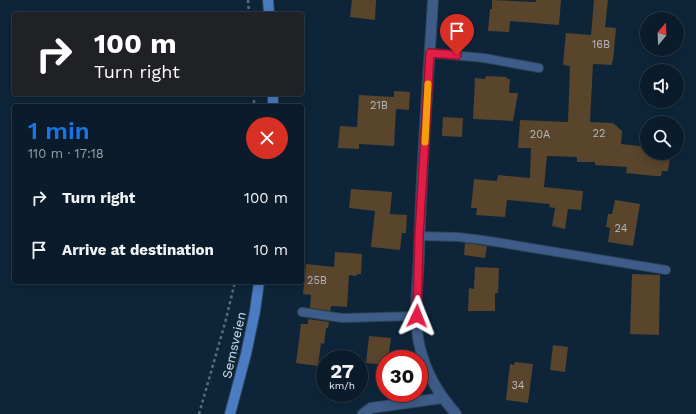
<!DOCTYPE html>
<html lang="en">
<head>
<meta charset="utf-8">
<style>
  :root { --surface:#0a1c2b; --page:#132533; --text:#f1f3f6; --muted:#99a1a9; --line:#2a3a47; --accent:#1a73e8 }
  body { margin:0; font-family:"Work Sans",sans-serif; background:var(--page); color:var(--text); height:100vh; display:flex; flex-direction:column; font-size:15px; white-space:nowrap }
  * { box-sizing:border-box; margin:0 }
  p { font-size:13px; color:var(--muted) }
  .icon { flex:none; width:22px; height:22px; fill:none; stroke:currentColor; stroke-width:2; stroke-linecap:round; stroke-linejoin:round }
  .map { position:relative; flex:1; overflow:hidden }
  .sheet { position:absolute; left:12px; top:104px; width:292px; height:180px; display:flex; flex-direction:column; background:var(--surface); border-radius:4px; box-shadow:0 2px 10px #0003,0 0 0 1px var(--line) }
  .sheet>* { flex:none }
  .top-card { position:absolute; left:12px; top:12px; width:292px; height:84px; border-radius:4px; box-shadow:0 2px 10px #0003,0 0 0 1px var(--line); background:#202124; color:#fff; overflow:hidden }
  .needle { width:26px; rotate:19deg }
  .controls { position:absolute; left:640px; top:12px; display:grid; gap:8px }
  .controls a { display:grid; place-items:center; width:44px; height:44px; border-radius:50%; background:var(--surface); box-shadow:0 2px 10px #0003,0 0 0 1px var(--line); font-size:20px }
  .speed { position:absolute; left:316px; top:350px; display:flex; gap:8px; font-size:20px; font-weight:700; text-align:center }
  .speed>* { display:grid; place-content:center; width:52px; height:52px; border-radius:50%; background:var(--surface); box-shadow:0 2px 10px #0003,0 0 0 1px var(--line); line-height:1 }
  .speed small { font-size:10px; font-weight:400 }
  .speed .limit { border:6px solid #d22; background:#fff; color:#111 }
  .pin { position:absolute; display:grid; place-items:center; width:34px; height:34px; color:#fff; margin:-41px -17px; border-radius:50% 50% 50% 0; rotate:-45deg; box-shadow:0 0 4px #0007 }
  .pin .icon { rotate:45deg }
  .me { position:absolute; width:44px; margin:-22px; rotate:2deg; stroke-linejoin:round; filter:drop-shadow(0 0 3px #0008) }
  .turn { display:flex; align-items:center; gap:14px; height:84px; padding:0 16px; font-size:18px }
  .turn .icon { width:52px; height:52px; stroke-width:2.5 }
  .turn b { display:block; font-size:28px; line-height:34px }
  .round { display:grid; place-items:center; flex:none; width:42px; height:42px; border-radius:21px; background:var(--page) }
  .headline { display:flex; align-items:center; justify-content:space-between; height:68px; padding:0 16px }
  h1 { font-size:24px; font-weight:600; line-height:30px; color:var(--accent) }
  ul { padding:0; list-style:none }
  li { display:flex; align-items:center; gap:12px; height:52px; padding:0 16px }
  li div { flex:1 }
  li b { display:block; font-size:15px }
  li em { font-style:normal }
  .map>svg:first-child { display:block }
</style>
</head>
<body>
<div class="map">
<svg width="696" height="414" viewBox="0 0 696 414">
  <rect width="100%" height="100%" fill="#0e2539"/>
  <!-- building -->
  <path fill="#59442c" d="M352,0H376L375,20L350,17Z
    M492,0L536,2V0H561L559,25L510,21L509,32L488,31L490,9H492Z
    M594,0H608L605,27L616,28L613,61H612V65L593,64L590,122L613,123L622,131L621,144L647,147V153H666V156L670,157L668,171H662L661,176H655L626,173L627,167L595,165V162H577V157L547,156L544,187L583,191L581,210L568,209L565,229L552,226L555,208L549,207L550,204L507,200L505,217L476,215L477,208H471L474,179L497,181L498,175L530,178L531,148H518L520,120L568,122L570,66L563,65L566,33L591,35Z
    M486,76L507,77V79H510L509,93H518L513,121L473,119L475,78L485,79Z
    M394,91L410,92L409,110L396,109L394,146L359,144V149L338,148L340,126L357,127L359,95L394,97Z
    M443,117L463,118L462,137L442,136Z
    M351,189L392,192L390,214L407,215L406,233H402L400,250L371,247L375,211L349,208Z
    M615,200L640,204L633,246L608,242L610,228L606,227L608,214H612Z
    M465,243L487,246L485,258L464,255Z
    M335,252L362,254L361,274H357L356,276L349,275L347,307L331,306L330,311L310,308L311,295L303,294L306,264L334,267Z
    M475,267L499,268L498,293H495V311H468L469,288L474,289Z
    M632,274L660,275L659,335L630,334Z
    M308,319L329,322L328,328H326L324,344L321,343L318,366L296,363L301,324H308Z
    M369,336L391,338L388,359H385V365L366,363Z
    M553,345L568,347L565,372L550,370Z
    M515,362L533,364L528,403L506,400L510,364L514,365Z"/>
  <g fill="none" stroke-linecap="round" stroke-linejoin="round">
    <!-- service casing -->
    <g stroke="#2d4356" stroke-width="10">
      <path id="service" d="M430,53L484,58L539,68
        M419,236L458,237L483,240L666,270
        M302,312L342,318L417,316"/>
    </g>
    <!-- minor casing -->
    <g stroke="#2d4356" stroke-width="12">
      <path id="minor" d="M433,0C428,85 421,170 419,254C418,283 413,321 420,348C427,375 438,393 456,414
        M363,414L371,408L442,398"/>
    </g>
    <!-- secondary casing -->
    <g stroke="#2d4356" stroke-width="12">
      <path id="secondary" d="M268,0L269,14
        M273,94V106
        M230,414L246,354L255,311L259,282"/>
    </g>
    <!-- path -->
    <path stroke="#596c7e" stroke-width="2.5" stroke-dasharray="3 3" stroke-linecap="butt" d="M248,0L249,14
      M254,94V106
      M199,414L225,323L235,282"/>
    <!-- service -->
    <use href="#service" stroke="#3e5c89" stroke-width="8"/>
    <!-- minor -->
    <use href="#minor" stroke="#3e5c89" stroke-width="10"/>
    <!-- secondary -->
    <use href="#secondary" stroke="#4a7cc3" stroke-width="10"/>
  </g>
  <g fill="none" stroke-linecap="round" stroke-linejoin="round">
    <!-- route casing -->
    <g stroke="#92132f" stroke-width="10">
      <path id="route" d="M417,316L419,236L430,53L457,55"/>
    </g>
    <!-- route -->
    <use href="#route" stroke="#e11d48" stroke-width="7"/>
    <!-- slow -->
    <path stroke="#f59e0b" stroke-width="7" d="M425,142L428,84"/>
  </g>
  <g text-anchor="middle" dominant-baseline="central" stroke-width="4" stroke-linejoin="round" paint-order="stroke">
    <!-- number labels -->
    <g font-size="11" fill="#b4b8bd">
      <text x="601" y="44">16B</text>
      <text x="379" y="105">21B</text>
      <text x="599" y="133">22</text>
      <text x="540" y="134">20A</text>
      <text x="621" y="228">24</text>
      <text x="317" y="280">25B</text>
      <text x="518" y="385">34</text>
    </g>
    <!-- street labels -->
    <g font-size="13" fill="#d2dfed" stroke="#0e2539">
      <text transform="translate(234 345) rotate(-77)">Semsveien</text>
    </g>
  </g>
</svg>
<div class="controls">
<a><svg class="needle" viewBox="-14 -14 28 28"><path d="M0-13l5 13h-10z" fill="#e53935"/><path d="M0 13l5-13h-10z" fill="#99a1a9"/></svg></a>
<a><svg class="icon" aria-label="sound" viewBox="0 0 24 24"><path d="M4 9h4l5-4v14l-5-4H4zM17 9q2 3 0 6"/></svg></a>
<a><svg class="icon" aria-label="search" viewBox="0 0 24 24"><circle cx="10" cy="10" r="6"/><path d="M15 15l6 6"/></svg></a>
</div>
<div class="speed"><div>27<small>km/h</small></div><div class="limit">30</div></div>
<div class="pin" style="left:457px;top:55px;background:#d93025"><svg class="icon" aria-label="arrive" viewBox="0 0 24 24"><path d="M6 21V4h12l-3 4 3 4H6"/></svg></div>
<svg class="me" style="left:417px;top:316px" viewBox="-20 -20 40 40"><path d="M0-17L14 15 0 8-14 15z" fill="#e11d48" stroke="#fff" stroke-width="4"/></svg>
<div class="top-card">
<div class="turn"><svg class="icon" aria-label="right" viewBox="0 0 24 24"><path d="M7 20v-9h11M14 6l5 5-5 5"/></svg><div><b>100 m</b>Turn right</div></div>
</div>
<section class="sheet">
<div class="headline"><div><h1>1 min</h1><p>110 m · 17:18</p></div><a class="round" style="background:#d93025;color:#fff"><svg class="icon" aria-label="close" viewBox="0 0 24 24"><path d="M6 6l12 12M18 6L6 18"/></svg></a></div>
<ul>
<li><svg class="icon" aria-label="right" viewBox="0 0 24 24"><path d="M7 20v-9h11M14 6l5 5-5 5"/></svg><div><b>Turn right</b></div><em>100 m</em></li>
<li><svg class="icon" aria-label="arrive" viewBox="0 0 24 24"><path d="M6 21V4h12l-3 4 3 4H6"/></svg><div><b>Arrive at destination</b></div><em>10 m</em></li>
</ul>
</section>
</div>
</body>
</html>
